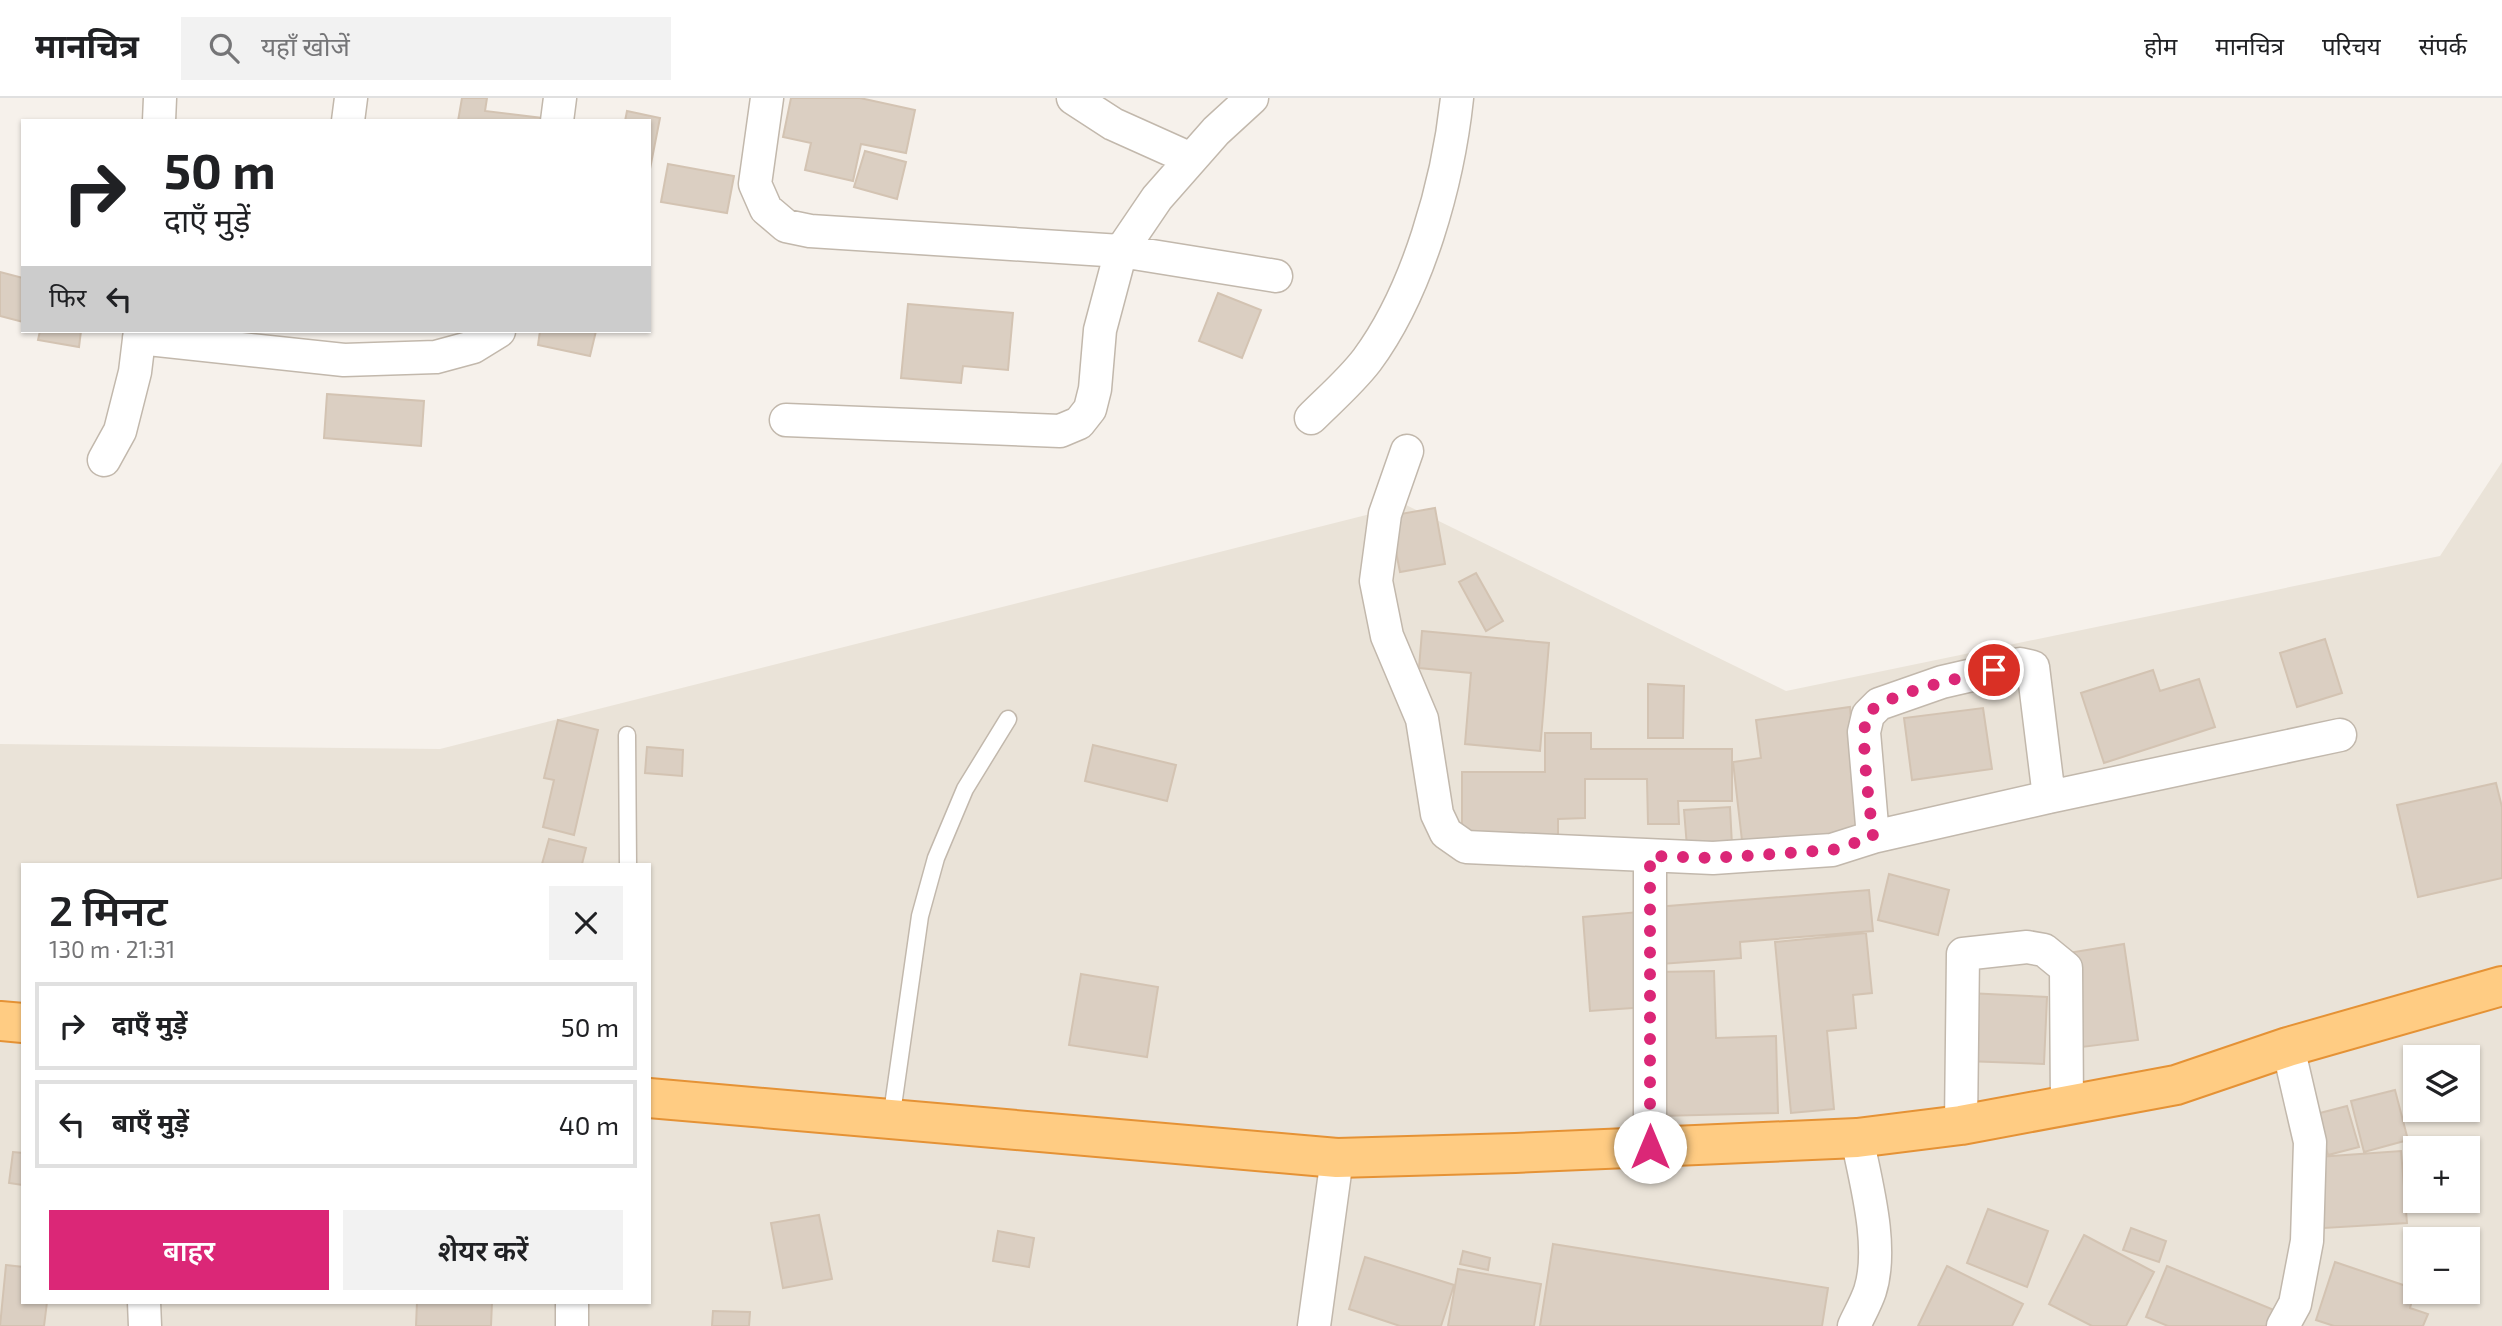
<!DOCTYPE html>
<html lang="hi">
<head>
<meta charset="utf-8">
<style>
  :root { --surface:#fff; --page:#f2f2f2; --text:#202124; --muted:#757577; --line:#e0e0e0; --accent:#db2777 }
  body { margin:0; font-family:"Exo 2","Noto Sans Devanagari",sans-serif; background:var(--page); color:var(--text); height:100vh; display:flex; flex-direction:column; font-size:26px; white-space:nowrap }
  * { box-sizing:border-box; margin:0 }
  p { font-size:23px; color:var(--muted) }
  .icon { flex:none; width:38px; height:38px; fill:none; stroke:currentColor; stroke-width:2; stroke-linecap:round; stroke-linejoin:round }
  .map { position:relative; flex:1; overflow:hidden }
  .side { position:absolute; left:21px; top:765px; width:630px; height:441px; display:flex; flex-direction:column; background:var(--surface); border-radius:0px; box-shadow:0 2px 5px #0004 }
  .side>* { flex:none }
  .guide { position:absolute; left:21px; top:21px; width:630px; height:214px; border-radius:0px; box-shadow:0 2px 5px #0004; background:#fff; color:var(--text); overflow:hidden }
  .buttons { position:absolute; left:2403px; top:947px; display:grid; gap:14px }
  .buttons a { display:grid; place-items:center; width:77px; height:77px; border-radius:0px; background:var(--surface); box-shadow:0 2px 5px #0004; font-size:35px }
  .pin { position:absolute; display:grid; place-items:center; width:60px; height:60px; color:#fff; margin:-30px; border:4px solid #fff; border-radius:50%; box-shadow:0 2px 7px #0007 }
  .me { position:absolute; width:77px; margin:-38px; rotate:0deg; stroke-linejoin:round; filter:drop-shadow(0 0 5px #0008) }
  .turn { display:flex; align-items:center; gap:24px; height:147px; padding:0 28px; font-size:32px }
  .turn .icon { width:91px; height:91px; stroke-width:2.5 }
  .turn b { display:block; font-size:49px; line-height:60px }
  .then { display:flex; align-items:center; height:66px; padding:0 28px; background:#0003; gap:14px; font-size:26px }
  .round { display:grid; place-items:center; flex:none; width:74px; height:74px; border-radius:0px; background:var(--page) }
  .head { display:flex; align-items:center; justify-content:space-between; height:119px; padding:0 28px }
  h1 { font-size:42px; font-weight:600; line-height:52px }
  .action { display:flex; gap:14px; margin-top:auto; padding:14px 28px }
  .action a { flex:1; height:80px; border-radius:0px; background:var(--accent); color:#fff; font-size:28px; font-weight:600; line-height:80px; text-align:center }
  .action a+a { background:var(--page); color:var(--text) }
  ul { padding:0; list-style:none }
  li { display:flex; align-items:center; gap:21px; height:88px; margin:0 14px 10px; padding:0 14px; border:4px solid var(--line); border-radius:0px }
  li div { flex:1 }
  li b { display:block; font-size:26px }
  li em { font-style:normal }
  header { display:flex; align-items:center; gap:42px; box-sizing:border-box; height:98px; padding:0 35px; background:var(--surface); border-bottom:2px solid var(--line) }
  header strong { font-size:33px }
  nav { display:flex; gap:38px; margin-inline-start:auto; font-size:24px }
  .search { width:490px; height:63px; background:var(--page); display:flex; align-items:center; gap:18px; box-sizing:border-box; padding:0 24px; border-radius:0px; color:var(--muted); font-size:26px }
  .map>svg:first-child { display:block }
</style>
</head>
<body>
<header>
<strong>मानचित्र</strong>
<div class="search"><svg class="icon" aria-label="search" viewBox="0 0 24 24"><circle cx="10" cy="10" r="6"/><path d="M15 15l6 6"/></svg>यहाँ खोजें</div>
<nav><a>होम</a><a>मानचित्र</a><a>परिचय</a><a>संपर्क</a></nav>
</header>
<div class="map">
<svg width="2502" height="1228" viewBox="0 0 2502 1228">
  <rect width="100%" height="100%" fill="#f6f1eb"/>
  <!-- residential -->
  <path fill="#eae3d8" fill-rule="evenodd" d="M2502,364V1228H0V646L440,651L1406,407L1786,593L2440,458ZM23,766H649V1204H23ZM2415,959H2468V1012H2415ZM2415,1050H2468V1102H2415ZM2415,1141H2468V1194H2415Z"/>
  <!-- building -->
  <path fill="#dbcfc2" stroke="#d3c3b2" stroke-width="2" d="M462,0H487L485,13L542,20V23H458Z
    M791,0H860L915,12L906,55L861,46L853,83L805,72L811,45L783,39Z
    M627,13L660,20L649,76V23H625Z
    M865,53L906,64L897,101L854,89Z
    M668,66L734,78L727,115L661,104Z
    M0,174L23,180V224L0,218Z
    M1218,195L1261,212L1242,260L1199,243Z
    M908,206L1013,215L1008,272L963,268L961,285L901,280Z
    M40,233H81L79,249L38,242Z
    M540,233H596L590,258L538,247Z
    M327,296L424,303L421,348L324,340Z
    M1435,410L1445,466L1400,474L1389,418Z
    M1476,475L1503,523L1486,533L1459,484Z
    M1422,533L1549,545L1540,653L1465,646L1471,575L1419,570Z
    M2325,541L2342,595L2297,609L2280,555Z
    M2153,572L2160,593L2199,581L2215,629L2104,665L2081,595Z
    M1648,586L1684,588L1683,640H1648Z
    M1850,609L1859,723L1855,734L1743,751L1733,664L1761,660L1756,622Z
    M1983,610L1992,671L1912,682L1904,620Z
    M558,622L598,632L574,737L543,729L554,682L544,680Z
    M1545,635H1591V651H1732V703H1678L1679,726H1648L1647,681H1585V720L1558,721V737H1462V674H1545Z
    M1093,647L1176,667L1167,703L1085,683Z
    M647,649L683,652L682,678L645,675Z
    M2496,685L2502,709V780L2418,799L2397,707Z
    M1730,709L1732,747L1687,749L1684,712Z
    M549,741L586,750L582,766H542Z
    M1889,776L1949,792L1938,837L1878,822Z
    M1869,792L1873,833L1740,844L1741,860L1661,866L1656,809Z
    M1639,814L1647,909L1590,913L1583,819Z
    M1866,835L1872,895L1853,897L1856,930L1827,933L1834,1011L1791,1015L1775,844Z
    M2124,846L2138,942L2082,949L2068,855Z
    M1714,873L1716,940L1776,938L1778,1015L1660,1018L1655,874Z
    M1081,876L1158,889L1147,959L1069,947Z
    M1968,895L2047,899L2044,966L1965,963Z
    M2395,992L2408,1042L2364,1054L2351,1003Z
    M2347,1008L2359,1049L2328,1057L2316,1016Z
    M2401,1053L2407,1125L2324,1130L2318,1059Z
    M13,1054L23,1055V1087L9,1085Z
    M1988,1111L2048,1133L2027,1189L1967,1165Z
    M819,1117L832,1181L783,1190L771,1125Z
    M2131,1130L2166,1143L2159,1164L2123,1152Z
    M998,1133L1034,1140L1029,1169L993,1163Z
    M2084,1137L2154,1174L2126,1228H2092L2049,1206Z
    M1553,1146L1828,1190L1822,1228H1540Z
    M1463,1153L1490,1160L1488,1172L1460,1166Z
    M1365,1159L1454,1187L1441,1228H1400L1349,1211Z
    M2335,1164L2415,1191L2410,1210L2428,1216L2423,1228H2334L2316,1222Z
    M6,1167L23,1169V1204H47L44,1228H0Z
    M1947,1168L2023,1206L2012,1228H1918Z
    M2167,1168L2274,1212L2267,1228H2168L2146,1219Z
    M1458,1171L1541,1186L1534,1228H1448Z
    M417,1204H492L491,1228H416Z
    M713,1213L750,1214L749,1228H712Z"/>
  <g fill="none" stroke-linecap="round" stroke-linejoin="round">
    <!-- service casing -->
    <g stroke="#c2b8ac" stroke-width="19">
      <path id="service" d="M627,637L628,766
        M891,1022L920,818L936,760L965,691L1008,621"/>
    </g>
    <!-- minor casing -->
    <g stroke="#c2b8ac" stroke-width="35">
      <path id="minor" d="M767,0L755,86L766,111L786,128L810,133L1121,153L1276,178
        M1073,0L1113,26L1191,61
        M159,23L160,0
        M348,23L351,0
        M557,23L560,0
        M139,240L344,262L436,259L473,249L499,233
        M1311,320C1330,301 1351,283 1367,262C1418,193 1448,85 1457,0
        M786,322L1060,333L1079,325L1090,311L1095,291L1100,232L1121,153L1157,100L1216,33L1252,0
        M1407,353L1385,416L1376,483L1387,538L1422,621L1437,716L1446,735L1466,749L1713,760L1832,752L1873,739L2049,699L2340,637
        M104,362L120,333L135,274L140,233
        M1873,739L1864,634L1868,617L1879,606L1942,584L2020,566L2033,569L2049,699
        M1961,1027L1963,856L2027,849L2044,852L2066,870L2067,1008
        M1650,1049V758
        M144,1204L145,1228
        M572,1204V1228
        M1314,1228L1337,1060
        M1854,1228C1859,1217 1866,1205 1870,1193C1884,1149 1866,1085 1857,1040
        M2283,1228L2295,1206L2307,1143L2310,1044L2288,949"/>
    </g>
    <!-- trunk casing -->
    <g stroke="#e59235" stroke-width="42">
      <path id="trunk" d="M0,923L23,925
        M649,1000L1337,1060L1515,1055L1857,1040L1961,1027L2176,987L2288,949L2502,888"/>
    </g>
    <!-- service -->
    <use href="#service" stroke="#fff" stroke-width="16"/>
    <!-- minor -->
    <use href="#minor" stroke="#fff" stroke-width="32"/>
    <!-- trunk -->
    <use href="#trunk" stroke="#ffcc83" stroke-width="38"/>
  </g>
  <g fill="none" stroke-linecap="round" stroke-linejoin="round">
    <!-- route -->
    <path stroke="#db2777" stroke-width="12" stroke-dasharray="0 21.6" d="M1650,1049V758L1713,760L1832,752L1873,739C1871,716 1858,632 1868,616C1882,596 1969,578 1994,572"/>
  </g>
</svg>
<div class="buttons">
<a><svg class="icon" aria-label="layers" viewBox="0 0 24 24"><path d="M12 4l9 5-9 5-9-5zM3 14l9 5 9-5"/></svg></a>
<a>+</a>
<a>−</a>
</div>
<div class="pin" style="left:1994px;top:572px;background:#d93025"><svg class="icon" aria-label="arrive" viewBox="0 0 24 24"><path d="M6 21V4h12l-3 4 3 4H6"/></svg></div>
<svg class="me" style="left:1650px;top:1049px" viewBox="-20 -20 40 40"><circle r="19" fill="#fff"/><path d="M0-13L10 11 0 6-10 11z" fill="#db2777"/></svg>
<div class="guide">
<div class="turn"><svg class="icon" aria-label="right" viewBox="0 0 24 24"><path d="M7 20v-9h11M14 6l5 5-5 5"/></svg><div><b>50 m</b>दाएँ मुड़ें</div></div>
<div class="then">फिर<svg class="icon" aria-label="left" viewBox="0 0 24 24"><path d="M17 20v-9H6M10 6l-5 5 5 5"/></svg></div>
</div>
<section class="side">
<div class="head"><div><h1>2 मिनट</h1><p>130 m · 21:31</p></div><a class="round"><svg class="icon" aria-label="close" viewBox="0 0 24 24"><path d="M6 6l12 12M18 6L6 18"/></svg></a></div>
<ul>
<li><svg class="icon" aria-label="right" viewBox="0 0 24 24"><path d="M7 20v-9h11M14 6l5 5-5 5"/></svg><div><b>दाएँ मुड़ें</b></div><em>50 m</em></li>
<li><svg class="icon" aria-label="left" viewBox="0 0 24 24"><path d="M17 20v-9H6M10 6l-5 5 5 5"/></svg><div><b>बाएँ मुड़ें</b></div><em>40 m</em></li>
</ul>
<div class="action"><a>बाहर</a><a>शेयर करें</a></div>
</section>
</div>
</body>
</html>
